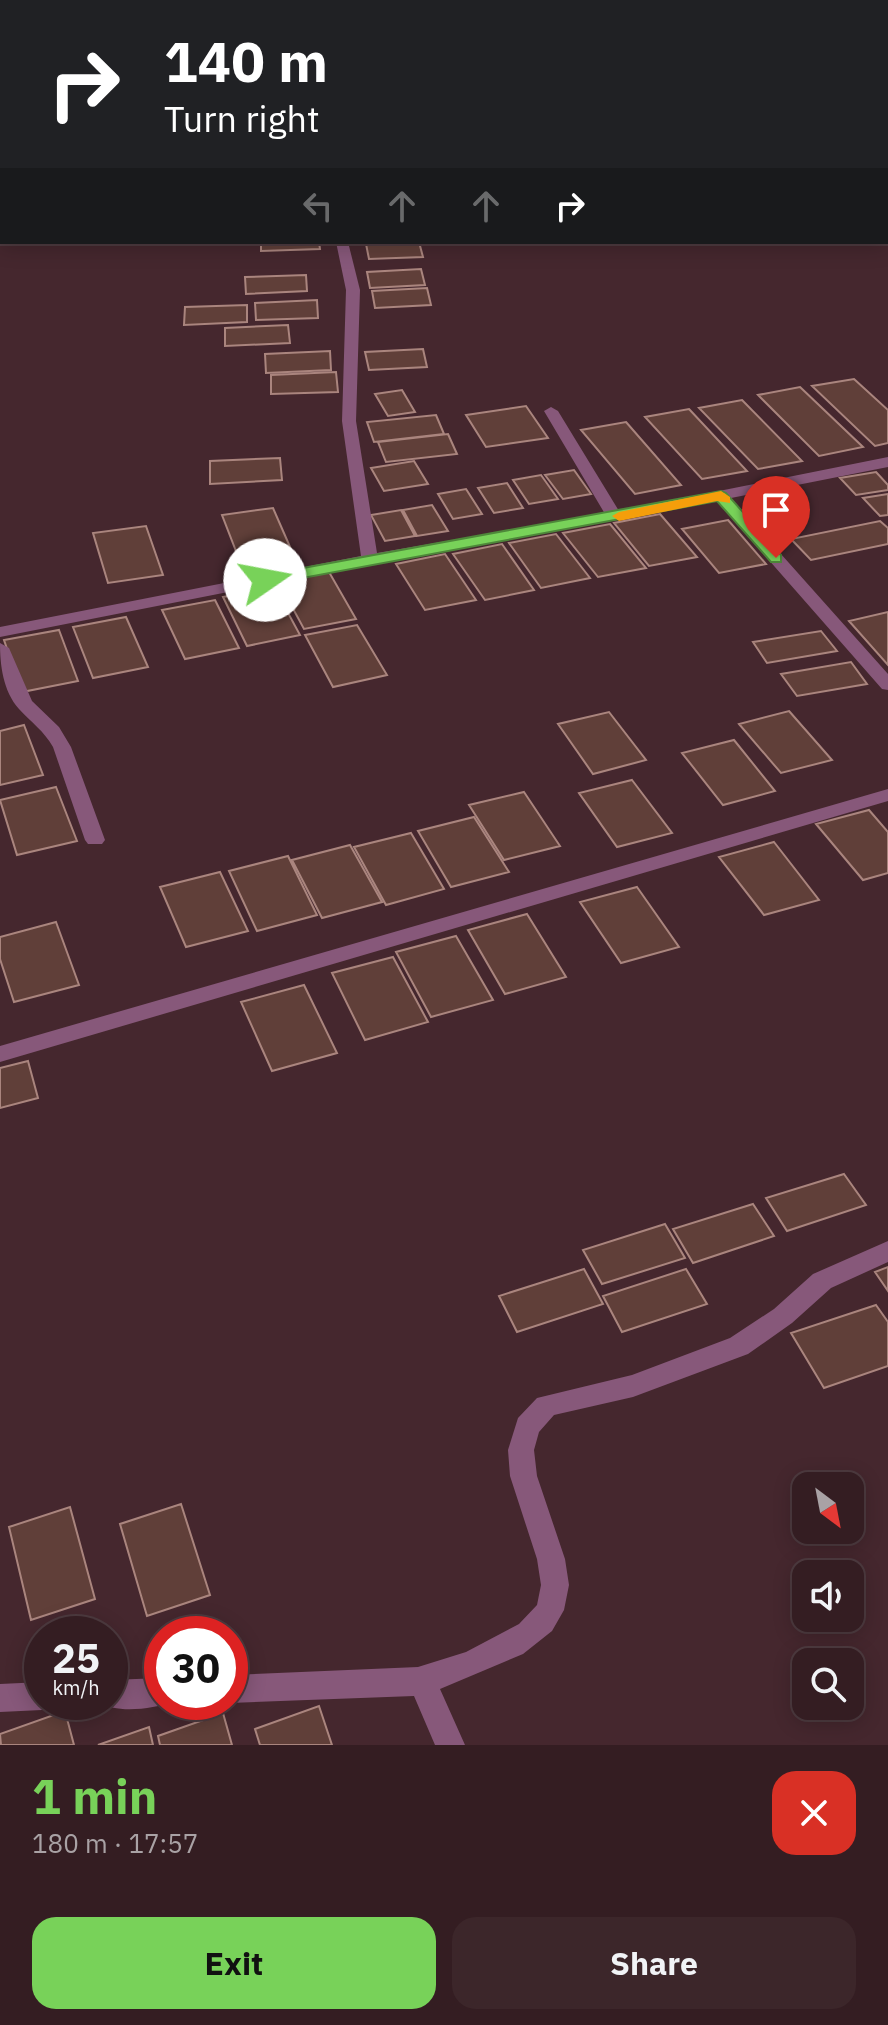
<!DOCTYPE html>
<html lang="en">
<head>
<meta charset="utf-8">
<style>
  :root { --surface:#341d22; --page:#3c262a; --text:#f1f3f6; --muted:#a9a2a5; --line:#4e3b40; --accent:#78d259 }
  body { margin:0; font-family:"IBM Plex Sans",sans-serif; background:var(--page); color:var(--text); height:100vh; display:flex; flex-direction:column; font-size:30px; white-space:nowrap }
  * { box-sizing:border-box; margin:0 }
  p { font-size:26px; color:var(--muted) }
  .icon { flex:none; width:44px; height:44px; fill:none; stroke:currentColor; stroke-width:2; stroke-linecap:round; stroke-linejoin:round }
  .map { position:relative; height:1745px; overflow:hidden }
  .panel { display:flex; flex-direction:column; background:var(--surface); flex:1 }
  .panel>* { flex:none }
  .banner { position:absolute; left:0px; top:0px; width:888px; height:244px; box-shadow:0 4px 20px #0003,0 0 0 2px var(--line); background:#202124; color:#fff; overflow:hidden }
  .needle { width:52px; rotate:148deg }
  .buttons { position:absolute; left:792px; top:1472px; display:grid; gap:16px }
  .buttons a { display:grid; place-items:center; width:72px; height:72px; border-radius:16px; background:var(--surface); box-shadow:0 4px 20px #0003,0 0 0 2px var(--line); font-size:40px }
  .speed { position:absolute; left:24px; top:1616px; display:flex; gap:16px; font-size:40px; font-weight:700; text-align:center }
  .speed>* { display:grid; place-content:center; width:104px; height:104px; border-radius:50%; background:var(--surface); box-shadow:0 4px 20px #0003,0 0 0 2px var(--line); line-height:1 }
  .speed small { font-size:20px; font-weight:400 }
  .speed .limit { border:12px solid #d22; background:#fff; color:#111 }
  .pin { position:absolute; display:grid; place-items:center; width:68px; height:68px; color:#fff; margin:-82px -34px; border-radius:50% 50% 50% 0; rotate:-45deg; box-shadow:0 0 8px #0007 }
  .pin .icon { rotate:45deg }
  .me { position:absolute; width:88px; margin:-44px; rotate:78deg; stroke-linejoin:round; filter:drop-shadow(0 0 6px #0008) }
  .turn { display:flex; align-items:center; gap:28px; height:168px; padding:0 32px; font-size:36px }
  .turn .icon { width:104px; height:104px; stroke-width:2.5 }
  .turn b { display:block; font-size:56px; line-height:68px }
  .lanes { display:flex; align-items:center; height:76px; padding:0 32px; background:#0003; justify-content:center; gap:40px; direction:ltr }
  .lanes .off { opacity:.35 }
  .round { display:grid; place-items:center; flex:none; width:84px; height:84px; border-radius:24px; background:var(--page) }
  .headline { display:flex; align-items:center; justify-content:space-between; height:136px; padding:0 32px }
  h1 { font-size:48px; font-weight:800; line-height:60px; color:var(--accent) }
  .cta { display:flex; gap:16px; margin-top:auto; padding:16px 32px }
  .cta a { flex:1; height:92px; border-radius:24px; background:var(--accent); color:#111; font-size:32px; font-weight:800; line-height:92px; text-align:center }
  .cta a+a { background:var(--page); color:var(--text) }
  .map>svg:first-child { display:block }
</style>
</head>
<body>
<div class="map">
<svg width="888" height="1745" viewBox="0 0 888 1745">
  <rect width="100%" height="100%" fill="#45272e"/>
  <!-- building -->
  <path fill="#603f39" stroke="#aa857e" stroke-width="2" d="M261,242H319L320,249L261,251Z
    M419,242L423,257L369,259L366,244Z
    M421,269L425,285L370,288L367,272Z
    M306,275L307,291L246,294L245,277Z
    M427,288L431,305L375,308L372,291Z
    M317,300L318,318L256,320L255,303Z
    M247,305V322L184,325L185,307Z
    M288,325L290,343L225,346V328Z
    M423,349L427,367L369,370L365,352Z
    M330,351L331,370L266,373L265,354Z
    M336,372L338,392L271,394V375Z
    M854,379L888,410V443L875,446L812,386Z
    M800,387L863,447L819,456L758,395Z
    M402,390L415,412L388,416L375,394Z
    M742,400L802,461L758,469L699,408Z
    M526,406L548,438L486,447L466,415Z
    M689,409L747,471L702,479L645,417Z
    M436,415L444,434L374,442L367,422Z
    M626,422L681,485L635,494L581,430Z
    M448,434L457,454L386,462L378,442Z
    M280,458L282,480L210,484V461Z
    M414,461L428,484L384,491L371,468Z
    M574,470L591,494L563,499L545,475Z
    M876,472L888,485V490L856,495L840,478Z
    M541,475L558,499L529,504L513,480Z
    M507,483L523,508L494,513L478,488Z
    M466,489L482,514L453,519L438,494Z
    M888,494V515L880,516L863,498Z
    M786,498L801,516L764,522L749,504Z
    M432,505L448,531L417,536L403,510Z
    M273,508L294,556L241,564L222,515Z
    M401,510L415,536L385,541L371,515Z
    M660,514L697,557L649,566L614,523Z
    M728,520L766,564L719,573L682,529Z
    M880,521L888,528V544L811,560L791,539Z
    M610,524L646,568L598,577L563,533Z
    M146,526L163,575L108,583L93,533Z
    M556,534L590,578L541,588L509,543Z
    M502,544L534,590L485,600L453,554Z
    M445,554L476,600L425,610L396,564Z
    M329,572L356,619L304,629L278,581Z
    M274,587L300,635L247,646L223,597Z
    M215,600L239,648L185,659L162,610Z
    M888,612V665L849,621Z
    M126,617L148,667L93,678L73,627Z
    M357,625L387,675L333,687L305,635Z
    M59,630L78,681L22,692L4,640Z
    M821,631L837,651L767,663L753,642Z
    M851,662L867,684L797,696L781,674Z
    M789,711L832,760L781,773L739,724Z
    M609,712L646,760L593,774L558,724Z
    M24,725L43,775L0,785V731Z
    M734,740L775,791L723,805L682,753Z
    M632,780L672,833L617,847L579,793Z
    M56,787L77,841L17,855L0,800Z
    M524,792L560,846L504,860L469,805Z
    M869,810L888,832V873L863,880L816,824Z
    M474,817L509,872L451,887L418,831Z
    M411,833L444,889L386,905L354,847Z
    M774,842L819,900L764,915L719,857Z
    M350,845L382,902L322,918L292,860Z
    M288,856L317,915L257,931L229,871Z
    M220,872L248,931L186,947L160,887Z
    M637,887L679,947L621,963L580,902Z
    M527,914L566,977L505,994L468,930Z
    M56,922L79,985L14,1002L0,959V937Z
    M456,936L493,1000L431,1017L396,952Z
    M393,957L428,1022L365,1040L332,973Z
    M304,985L337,1053L272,1071L241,1002Z
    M28,1061L38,1098L0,1108V1068Z
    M844,1174L866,1205L787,1231L766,1198Z
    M753,1204L774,1236L693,1263L673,1229Z
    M665,1224L685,1258L602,1284L583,1250Z
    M888,1267V1291L875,1272Z
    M584,1269L603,1304L517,1332L499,1296Z
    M686,1269L707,1304L622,1332L603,1296Z
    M876,1305L888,1322V1366L824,1388L791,1333Z
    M181,1504L210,1595L147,1616L120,1524Z
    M70,1507L95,1599L31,1620L9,1527Z
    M319,1706L332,1745H260L255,1729Z
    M65,1711L74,1745H1L0,1734Z
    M223,1713L232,1745H160L158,1736Z
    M149,1727L153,1745H98Z"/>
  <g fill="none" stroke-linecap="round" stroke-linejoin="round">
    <!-- minor -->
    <path fill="#87587a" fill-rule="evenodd" d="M0,203H2V211H0Z
      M336,242H348L360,290L356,421L377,553L605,514L544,411L551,407L558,411L619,511L888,457V467L731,498L888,674V690L882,689L717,501L370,564L0,637V627L361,556L342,421L346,290Z
      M0,643L9,648L32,701L59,727L71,747L105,840L102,844H88L85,840L53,747C44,731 31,722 19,709C3,691 0,665 0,643Z
      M888,789V801L0,1062V1046Z
      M888,1241V1262L831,1288L792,1323L748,1354L633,1397L554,1415L539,1432L534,1450L537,1476L565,1559L569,1585L564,1610L552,1631L523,1654L440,1689L465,1745H435L414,1696L230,1703L227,1702H230V1675L418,1667L466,1652L519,1624L537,1605L541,1585L537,1559L510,1476L508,1450L518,1418L537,1398L632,1375L730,1338L774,1309L813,1274Z
      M162,1678V1702H172C154,1709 115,1714 99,1702H110V1680Z
      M42,1682V1702H54L52,1706L42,1710L0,1712V1684Z"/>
    <!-- tertiary -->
    <path fill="#87587a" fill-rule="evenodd" d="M886,117H888V123H886Z"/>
  </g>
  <!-- route -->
  <path fill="#78d259" stroke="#4e883a" stroke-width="2" d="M721,491L726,493L781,555V562H771L717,501L265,585L257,580L265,575Z"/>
  <!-- slow -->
  <path fill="#f59e0b" d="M721,491L730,497V503L717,501L619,521L612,516L619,512Z"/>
</svg>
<div class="buttons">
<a><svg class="needle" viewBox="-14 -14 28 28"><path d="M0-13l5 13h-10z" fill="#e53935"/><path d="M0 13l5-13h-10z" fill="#a9a2a5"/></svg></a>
<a><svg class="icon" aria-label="sound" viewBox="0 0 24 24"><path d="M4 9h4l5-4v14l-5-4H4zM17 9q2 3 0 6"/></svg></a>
<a><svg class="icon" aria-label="search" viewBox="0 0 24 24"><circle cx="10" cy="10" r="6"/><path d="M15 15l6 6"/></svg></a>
</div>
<div class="speed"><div>25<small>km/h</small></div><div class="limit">30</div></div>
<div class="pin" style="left:776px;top:558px;background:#d93025"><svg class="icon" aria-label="arrive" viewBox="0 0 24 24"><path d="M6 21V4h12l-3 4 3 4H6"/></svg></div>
<svg class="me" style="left:265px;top:580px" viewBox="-20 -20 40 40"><circle r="19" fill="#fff"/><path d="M0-13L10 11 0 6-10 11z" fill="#78d259"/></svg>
<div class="banner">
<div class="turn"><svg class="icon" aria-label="right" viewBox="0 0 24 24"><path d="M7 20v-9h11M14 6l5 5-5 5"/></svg><div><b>140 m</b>Turn right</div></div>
<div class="lanes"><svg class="icon off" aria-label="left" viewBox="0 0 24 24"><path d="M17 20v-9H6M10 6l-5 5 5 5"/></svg><svg class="icon off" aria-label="ahead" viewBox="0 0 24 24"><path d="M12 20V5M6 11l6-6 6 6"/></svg><svg class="icon off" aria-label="ahead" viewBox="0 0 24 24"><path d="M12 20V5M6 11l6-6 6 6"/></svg><svg class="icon" aria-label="right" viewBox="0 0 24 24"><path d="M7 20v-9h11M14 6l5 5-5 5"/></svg></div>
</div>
</div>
<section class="panel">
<div class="headline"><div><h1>1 min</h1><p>180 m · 17:57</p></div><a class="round" style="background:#d93025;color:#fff"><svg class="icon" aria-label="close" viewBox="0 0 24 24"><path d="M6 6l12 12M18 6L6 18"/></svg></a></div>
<div class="cta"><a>Exit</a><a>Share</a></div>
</section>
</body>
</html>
